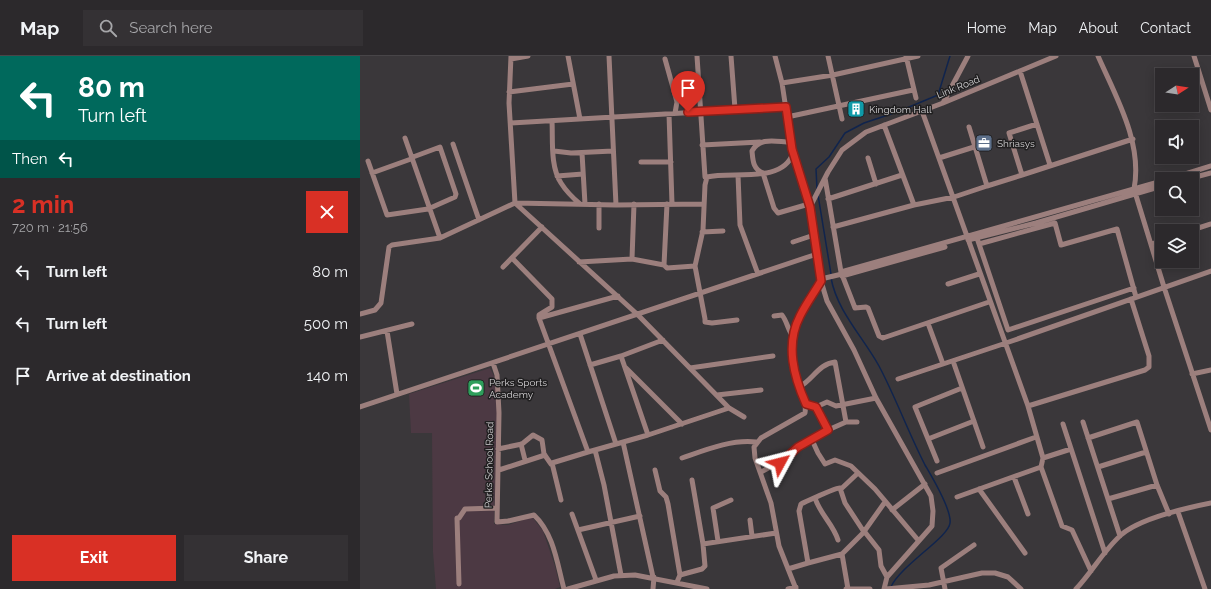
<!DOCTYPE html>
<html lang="en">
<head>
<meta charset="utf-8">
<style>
  :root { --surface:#2c292c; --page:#343134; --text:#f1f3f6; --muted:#a6a6a9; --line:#484548; --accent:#d93025 }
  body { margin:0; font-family:Raleway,sans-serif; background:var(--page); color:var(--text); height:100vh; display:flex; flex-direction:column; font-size:15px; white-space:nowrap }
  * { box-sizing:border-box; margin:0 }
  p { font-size:13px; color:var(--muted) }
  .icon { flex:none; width:22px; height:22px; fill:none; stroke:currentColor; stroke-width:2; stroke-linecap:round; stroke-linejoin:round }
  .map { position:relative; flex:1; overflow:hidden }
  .drawer { display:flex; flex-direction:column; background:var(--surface); width:360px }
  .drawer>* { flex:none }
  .top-card { background:#00695c; color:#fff; overflow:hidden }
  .needle { width:26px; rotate:78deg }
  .tools { position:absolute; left:795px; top:12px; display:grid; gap:8px }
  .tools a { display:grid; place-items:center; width:44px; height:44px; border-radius:0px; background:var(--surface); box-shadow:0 2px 10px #0003,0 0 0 1px var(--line); font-size:20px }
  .pin { position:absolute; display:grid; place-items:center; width:34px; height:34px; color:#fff; margin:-41px -17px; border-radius:50% 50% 50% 0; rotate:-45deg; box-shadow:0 0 4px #0007 }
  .pin .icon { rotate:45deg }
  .me { position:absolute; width:44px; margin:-22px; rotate:52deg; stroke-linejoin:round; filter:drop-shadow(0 0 3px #0008) }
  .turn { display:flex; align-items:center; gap:14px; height:84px; padding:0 12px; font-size:18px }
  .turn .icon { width:52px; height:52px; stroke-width:2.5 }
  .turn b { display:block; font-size:28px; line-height:34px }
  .then { display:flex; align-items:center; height:38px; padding:0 12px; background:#0003; gap:8px; font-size:15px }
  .round { display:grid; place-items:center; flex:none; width:42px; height:42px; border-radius:0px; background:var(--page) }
  .headline { display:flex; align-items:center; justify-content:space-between; height:68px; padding:0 12px }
  h1 { font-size:24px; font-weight:700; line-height:30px; color:var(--accent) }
  .cta { display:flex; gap:8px; margin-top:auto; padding:8px 12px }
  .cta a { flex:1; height:46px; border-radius:0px; background:var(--accent); color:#fff; font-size:16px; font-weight:700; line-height:46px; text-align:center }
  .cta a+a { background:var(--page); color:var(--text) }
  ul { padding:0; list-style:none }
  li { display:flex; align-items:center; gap:12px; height:52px; padding:0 12px }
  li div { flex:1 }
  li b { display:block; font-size:15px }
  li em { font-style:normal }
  header { display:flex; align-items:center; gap:24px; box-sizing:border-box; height:56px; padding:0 20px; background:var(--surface); border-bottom:1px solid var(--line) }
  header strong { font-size:19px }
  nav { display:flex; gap:22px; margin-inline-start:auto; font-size:14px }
  .search { width:280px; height:36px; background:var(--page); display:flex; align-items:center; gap:10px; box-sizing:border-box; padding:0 14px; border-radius:0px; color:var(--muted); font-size:15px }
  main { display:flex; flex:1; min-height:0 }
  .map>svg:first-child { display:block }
</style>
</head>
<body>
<header>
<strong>Map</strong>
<div class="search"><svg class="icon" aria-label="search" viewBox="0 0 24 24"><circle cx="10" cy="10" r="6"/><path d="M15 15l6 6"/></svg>Search here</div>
<nav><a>Home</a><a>Map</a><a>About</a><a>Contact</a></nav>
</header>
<main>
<section class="drawer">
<div class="top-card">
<div class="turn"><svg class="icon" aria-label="left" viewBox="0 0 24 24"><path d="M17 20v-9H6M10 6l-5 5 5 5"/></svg><div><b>80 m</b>Turn left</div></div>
<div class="then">Then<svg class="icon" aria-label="left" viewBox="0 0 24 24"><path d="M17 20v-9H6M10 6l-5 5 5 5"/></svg></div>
</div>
<div class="headline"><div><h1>2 min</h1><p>720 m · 21:56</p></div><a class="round" style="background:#d93025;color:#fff"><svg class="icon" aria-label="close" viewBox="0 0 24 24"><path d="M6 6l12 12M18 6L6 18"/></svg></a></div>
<ul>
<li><svg class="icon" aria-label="left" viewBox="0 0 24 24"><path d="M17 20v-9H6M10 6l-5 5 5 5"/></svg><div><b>Turn left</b></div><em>80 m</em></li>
<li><svg class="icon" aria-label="left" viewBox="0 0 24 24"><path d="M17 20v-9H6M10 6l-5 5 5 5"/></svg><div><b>Turn left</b></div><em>500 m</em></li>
<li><svg class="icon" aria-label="arrive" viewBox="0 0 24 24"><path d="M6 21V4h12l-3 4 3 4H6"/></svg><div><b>Arrive at destination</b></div><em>140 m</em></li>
</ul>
<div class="cta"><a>Exit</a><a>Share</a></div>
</section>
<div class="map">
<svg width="851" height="533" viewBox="0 0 851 533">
  <rect width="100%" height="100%" fill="#3a373a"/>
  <!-- education -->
  <path fill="#4c3943" d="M130,312L136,324L137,358L134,468L148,469L172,461L183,475L195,510L200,531L195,533H76L73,496L72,377H51L49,338Z"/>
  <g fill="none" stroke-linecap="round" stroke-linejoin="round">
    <!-- stream -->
    <path stroke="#10244d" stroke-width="1.5" d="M457,133L456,113L469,101L485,77L504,67L537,56L578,39L590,0
      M458,139L471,218
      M471,222C477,255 503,281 519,310C536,342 548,376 565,409C572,421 592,454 590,467C589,481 540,510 531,531"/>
    <!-- minor -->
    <path stroke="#9c7f7d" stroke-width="5" d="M151,0L149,47L155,147L278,259L369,352L288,379L235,394
      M208,0L220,63
      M249,0L256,149L344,148
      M337,0L345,121H347
      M371,0L375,53
      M415,0L422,27L432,93L450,151L461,225C439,261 427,280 436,324C439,337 447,343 445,357L401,382L394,391L395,402L411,447L419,490L436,533
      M468,0L482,63
      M546,0L556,42
      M738,0C756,41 783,87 774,133L804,231L851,374
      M834,0L851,54
      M151,3L168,0
      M305,3L317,46L315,57
      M660,15L690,109
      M422,27L473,19L558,0
      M149,36L213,28
      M583,47L608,0
      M562,55L668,350L683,402L681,411L702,470L712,474L731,515
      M309,58L312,148
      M427,61L553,34
      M192,65C193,84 190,110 201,127C206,135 213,142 220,148
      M151,67L426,51
      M524,69L554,149
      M45,82L80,182
      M431,86C417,86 400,80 392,95C393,105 393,113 403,117L414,152L418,157L449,148
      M93,88L119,164
      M342,89L400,86
      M194,95L211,97L253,95
      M222,97L225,148
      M508,102L516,128
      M579,102L614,91
      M8,105L27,159L68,153L95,141L96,138L80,91L53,101
      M281,106H311
      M12,117L51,103
      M378,119L380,169L398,218
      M662,119L773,83
      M197,120L223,118
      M465,122L481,216L495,252L506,251L508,252L519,280L523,282L629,246
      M809,123L851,110
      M828,123L851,117
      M627,130L662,119L649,77L677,68
      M468,143L542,119
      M274,148L272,203L304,209
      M307,148L304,209L307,212L335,210
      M450,151L468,116L482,94L506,76L583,47L696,0
      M473,171L554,149L594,141L627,130L609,71
      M239,172V148
      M829,175L851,168
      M342,176L363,175
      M608,184L676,167L802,130
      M618,185L648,274L774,232
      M433,186L454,179
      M619,188L695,167L701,189L757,173L776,241
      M792,188L802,184
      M152,202L192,243V251L179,259V262L228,396L235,394L244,429L261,519
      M219,206L272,203
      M143,211L182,171
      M481,216L802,125
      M482,220L585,191
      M461,223L482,218
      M461,225L467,245L494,294L516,342L571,440L573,455L572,470L527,521L524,533
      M588,228L619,218
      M0,258L15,254L21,247L29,191L32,189L80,182L155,147L256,149
      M414,260L422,259C427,265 428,275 434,282
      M179,262L258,240
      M377,264L352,267L345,266V263L335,210L343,174L345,129L347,121C372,115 423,128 433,97
      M569,270L583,308
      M27,275L37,338
      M220,278L256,388
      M0,281L52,268
      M593,305L623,391
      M133,307L137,319L139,357L137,466L148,465L174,459C194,478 197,507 204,533
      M230,309L261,300
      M266,312L322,368
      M330,312L413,300
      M832,318L851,314
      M538,323L646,287L851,215
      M439,331C453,324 458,308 475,306L486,366
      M357,339L401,334
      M668,350L785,314L789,311V300L771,243
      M0,351L457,198
      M456,351L467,346L476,350L516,342
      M369,352L384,361
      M723,366L760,480
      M703,368L745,497
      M468,374L486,366H497
      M288,379L261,300L303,284
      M728,382L777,366L797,429L809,458
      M568,383L614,365
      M452,384L458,397L465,408L475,404L491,410L515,433L558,484
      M263,386L293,521
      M161,388L165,404
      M138,393L162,388L173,379L182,384L184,398L191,408
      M322,402C345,394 372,383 396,386
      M683,402L711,393
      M577,405L555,351L602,332
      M738,411L786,396
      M139,414L185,399
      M295,414L300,435L306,441L308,448L320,519
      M401,416C426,404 444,387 468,374L456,351L446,348
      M577,417L676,381
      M654,421L668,458
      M332,424L343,488
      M481,433L498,417
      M619,433L665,497
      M597,441L681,411
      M455,442C460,458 473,468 478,484
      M748,443L797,429
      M201,444L192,407L228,396
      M532,454L565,428
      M818,456L845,533
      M212,458L236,524
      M390,464L392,480
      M218,474L280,460
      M504,475L519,494L521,510L527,521
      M358,485L353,452L371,444
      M448,507L482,498
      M428,513L448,507L439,455L441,448C448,445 476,431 480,432L485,447L504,476
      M317,526L320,519L342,513L345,510L343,488L416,477
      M99,528L97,462H99L105,453L137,452
      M208,533L254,520L275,519L347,533
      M293,533L294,521
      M428,533L436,531
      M486,533H510
      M488,533L482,498L503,477L525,446
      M526,533L569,529L622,517H635L648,521L661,533
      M585,533L581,512L614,489
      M716,533C732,516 744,494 761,479C780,462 826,452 851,447"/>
  </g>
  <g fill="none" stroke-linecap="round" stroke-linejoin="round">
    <!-- route casing -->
    <g stroke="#8d1f18" stroke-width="10">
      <path id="route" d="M328,56L426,51L432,93L450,151L461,225C454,237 446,248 440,260C425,289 434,321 446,348L456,351L468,374L438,391L420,407"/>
    </g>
    <!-- route -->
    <use href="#route" stroke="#d93025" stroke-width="7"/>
  </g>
  <!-- icons -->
  <defs>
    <g id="building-square" transform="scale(0.9)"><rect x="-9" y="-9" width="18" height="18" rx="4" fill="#0f9aa8" stroke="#201f20"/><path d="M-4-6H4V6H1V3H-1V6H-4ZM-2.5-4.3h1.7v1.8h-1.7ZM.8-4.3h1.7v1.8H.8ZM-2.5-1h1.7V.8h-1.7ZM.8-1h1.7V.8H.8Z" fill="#fff"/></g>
    <g id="office-square" transform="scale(0.9)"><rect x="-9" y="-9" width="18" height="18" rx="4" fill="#5c6f8a" stroke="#201f20"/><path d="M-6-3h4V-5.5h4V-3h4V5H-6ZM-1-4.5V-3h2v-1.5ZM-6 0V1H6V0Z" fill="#fff"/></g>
    <g id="stadium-square" transform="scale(0.9)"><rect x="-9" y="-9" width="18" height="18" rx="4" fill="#2e9e5b" stroke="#201f20"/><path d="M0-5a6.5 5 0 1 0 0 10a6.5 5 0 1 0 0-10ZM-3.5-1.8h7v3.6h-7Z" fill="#fff"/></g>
  </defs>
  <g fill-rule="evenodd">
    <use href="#building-square" x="496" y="53"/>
    <use href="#office-square" x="624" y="87"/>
    <use href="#stadium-square" x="116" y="332"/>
  </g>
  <g text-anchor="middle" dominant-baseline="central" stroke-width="3" stroke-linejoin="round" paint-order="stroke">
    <!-- street labels -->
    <g font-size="10" fill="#d2d0d2" stroke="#201f20">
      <text transform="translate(598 31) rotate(-22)">Link Road</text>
      <text transform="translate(129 409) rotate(-89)">Perks School Road</text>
    </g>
    <!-- poi labels -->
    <g font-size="10" fill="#d2d0d2" stroke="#201f20" text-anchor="start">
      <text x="509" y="53">Kingdom Hall</text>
      <text x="637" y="87">Shriasys</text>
      <text x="129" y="326">Perks Sports<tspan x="129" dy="12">Academy</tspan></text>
    </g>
  </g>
</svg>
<div class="tools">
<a><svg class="needle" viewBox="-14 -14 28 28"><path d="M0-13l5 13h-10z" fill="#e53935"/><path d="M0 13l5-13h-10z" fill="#a6a6a9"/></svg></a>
<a><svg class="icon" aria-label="sound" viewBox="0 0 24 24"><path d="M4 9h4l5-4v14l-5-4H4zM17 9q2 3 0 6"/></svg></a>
<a><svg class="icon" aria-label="search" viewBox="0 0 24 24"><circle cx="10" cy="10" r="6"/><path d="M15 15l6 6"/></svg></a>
<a><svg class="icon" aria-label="layers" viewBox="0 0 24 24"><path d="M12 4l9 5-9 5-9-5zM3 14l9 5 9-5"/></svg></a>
</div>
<div class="pin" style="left:328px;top:56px;background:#d93025"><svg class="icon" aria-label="arrive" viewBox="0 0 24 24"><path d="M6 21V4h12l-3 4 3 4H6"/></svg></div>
<svg class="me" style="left:420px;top:407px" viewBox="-20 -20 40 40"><path d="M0-17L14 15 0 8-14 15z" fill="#d93025" stroke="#fff" stroke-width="4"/></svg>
</div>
</main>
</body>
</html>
